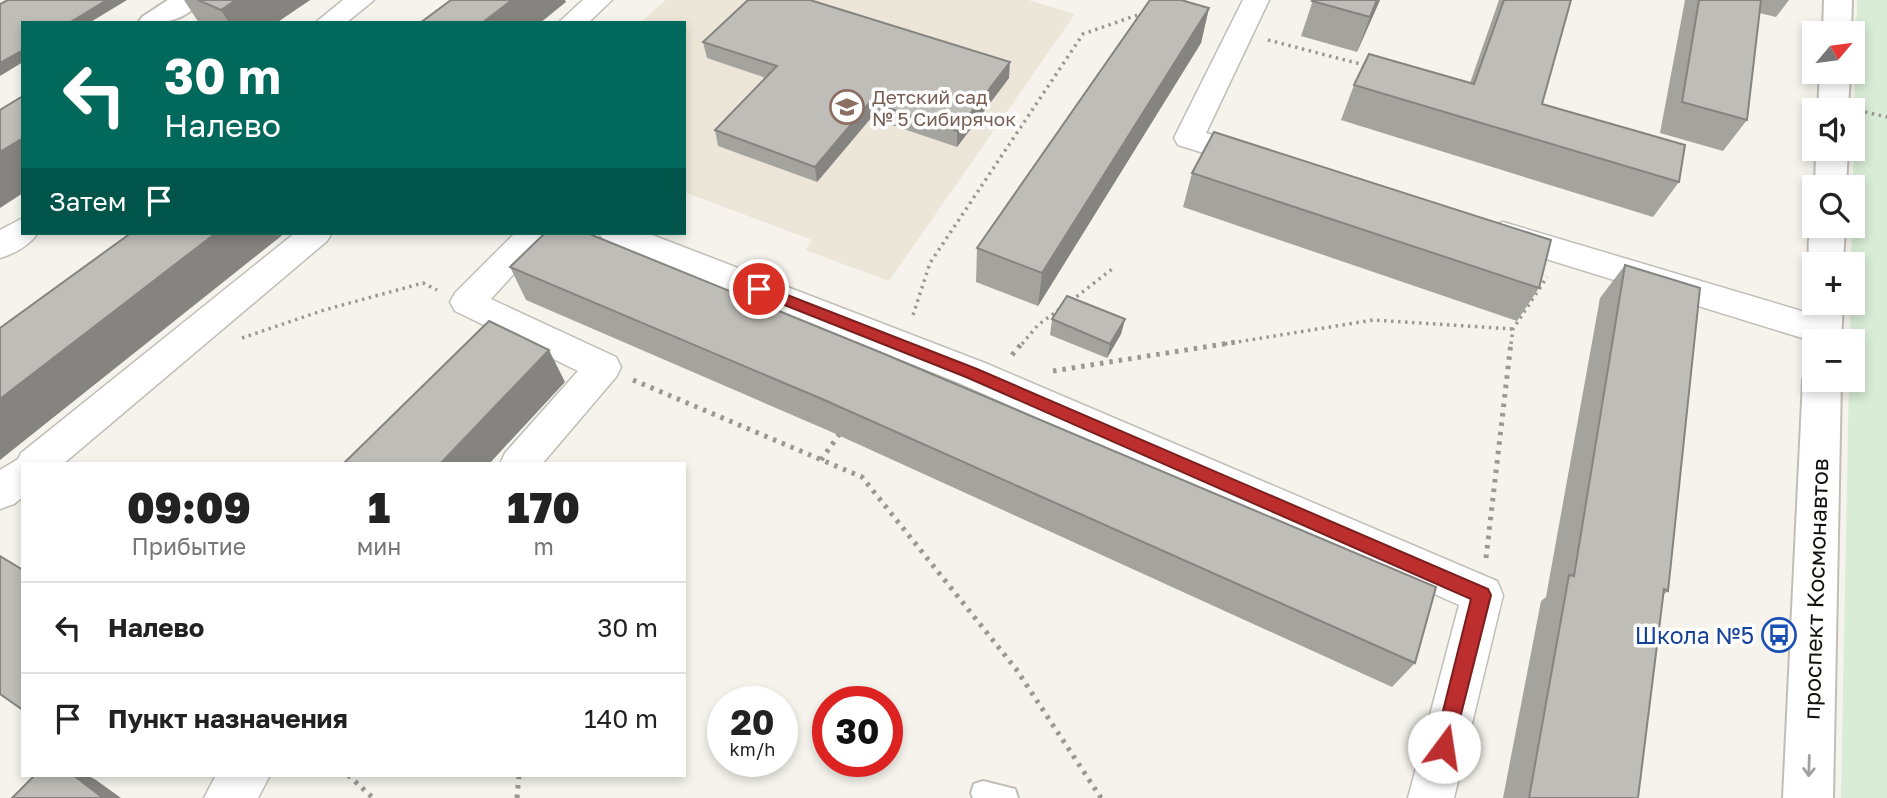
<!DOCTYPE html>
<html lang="ru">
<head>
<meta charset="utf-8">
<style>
  :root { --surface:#fff; --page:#f2f2f2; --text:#222; --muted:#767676; --line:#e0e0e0 }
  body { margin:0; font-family:"Golos Text",sans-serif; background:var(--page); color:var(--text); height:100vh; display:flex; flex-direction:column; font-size:26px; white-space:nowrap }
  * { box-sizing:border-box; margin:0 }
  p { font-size:23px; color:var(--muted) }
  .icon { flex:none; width:38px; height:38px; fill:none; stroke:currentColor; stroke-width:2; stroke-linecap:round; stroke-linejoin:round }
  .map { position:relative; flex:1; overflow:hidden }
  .details { position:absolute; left:21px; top:462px; width:665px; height:315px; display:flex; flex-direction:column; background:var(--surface); border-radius:0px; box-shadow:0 4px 10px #0003 }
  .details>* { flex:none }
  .guide { position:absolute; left:21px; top:21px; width:665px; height:214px; border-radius:0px; box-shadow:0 4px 10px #0003; background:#00695c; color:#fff; overflow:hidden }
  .needle { width:46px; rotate:61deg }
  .tools { position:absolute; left:1802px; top:21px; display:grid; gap:14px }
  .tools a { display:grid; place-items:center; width:63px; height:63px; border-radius:0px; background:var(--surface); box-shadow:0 4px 10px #0003; font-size:35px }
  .speed { position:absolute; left:707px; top:686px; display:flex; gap:14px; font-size:35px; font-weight:700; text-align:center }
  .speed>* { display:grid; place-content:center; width:91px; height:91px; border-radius:50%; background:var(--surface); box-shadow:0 4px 10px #0003; line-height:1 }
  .speed small { font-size:18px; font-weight:400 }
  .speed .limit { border:10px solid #d22; background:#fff; color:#111 }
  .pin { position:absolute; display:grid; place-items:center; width:60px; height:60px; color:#fff; margin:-30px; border:4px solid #fff; border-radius:50%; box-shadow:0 2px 7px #0007 }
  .me { position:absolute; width:77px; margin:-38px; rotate:14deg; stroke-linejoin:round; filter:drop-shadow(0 0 5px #0008) }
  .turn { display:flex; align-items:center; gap:24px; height:147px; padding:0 28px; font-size:32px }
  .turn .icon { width:91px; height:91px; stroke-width:2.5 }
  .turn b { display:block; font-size:49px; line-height:60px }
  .then { display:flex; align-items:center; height:66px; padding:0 28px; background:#0003; gap:14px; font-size:26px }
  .eta { display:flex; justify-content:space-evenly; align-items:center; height:119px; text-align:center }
  .eta b { font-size:42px; font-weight:800; line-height:49px }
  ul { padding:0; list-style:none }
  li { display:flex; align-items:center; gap:21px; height:91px; padding:0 28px; border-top:2px solid var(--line) }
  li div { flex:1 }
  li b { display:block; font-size:26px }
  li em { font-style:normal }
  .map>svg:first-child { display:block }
</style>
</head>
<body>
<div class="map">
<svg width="1887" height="798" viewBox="0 0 1887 798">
  <rect width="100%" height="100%" fill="#f5f3ec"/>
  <!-- built -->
  <path fill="#ebe6d8" d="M666,0H1028L1075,14L889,281L805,250L812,240L684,192V23H640Z"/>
  <!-- green -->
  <path fill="#d8ecd6" d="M1857,0H1887V798H1841L1849,380H1853V341H1850L1851,303H1853L1851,264Z"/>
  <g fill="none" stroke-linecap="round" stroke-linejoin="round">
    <!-- lane casing -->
    <g stroke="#c1beb8" stroke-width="4">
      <path id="lane" d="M983,781L1015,789L1018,798H973L971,793L974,784Z"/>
    </g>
    <!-- street casing -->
    <g stroke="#c1beb8" stroke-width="3">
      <path id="street" d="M343,0H374L346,23H315Z
        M583,0H612L588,23H558Z
        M1243,0H1269L1206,133L1267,152L1271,159L1267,166L1256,169L1178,145L1174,138Z
        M23,218V233H38C30,245 14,254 0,258V230Z
        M1503,222L1835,321L1841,331L1835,341L1815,342L1491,242L1487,234L1491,226Z
        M295,233H332L327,241L63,464H23V497L14,504L0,509V470L18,459L21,453Z
        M515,233H551L491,299L616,357L621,367L616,377L542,464H500L505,453L578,371L455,311L450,302L455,293Z
        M599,233H647L985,363L1497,581L1503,595L1454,798H1408L1459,605L959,383L604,241Z
        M216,775H270L258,798H204Z"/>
    </g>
    <!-- secondary casing -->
    <g stroke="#c1beb8" stroke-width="4">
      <path id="secondary" d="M168,0H201C185,22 163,23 138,23L142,17Z
        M1824,0H1852L1851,33H1823Z
        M1820,72H1850L1848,110H1818Z
        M1816,149H1848L1846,187L1815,189Z
        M1815,220V226H1845L1843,264H1815V273C1806,261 1807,233 1815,220Z
        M1812,293H1815V303H1843L1841,341H1815V353L1810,351C1801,335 1804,309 1812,293Z
        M1815,367V380H1841L1833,798H1783L1803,380L1809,369Z"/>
    </g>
    <!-- path-far1 -->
    <path stroke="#9a9893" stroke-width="3.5" stroke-dasharray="2.5 4.5" stroke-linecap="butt" d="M1268,40L1368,66
      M1865,112L1887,117
      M1071,301L1112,269
      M913,315L930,263L1083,34L1146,12
      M242,338L324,310L423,283L437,290
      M1022,344L1038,325L1061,308
      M1225,344L1373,320L1513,329
      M1511,344L1513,329L1547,277"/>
    <!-- path -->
    <path stroke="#9a9893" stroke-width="5" stroke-dasharray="3.5 6" stroke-linecap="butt" d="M1012,355L1023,342
      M1053,371L1236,342
      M633,380L862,477L1016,669L1101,798
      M821,460L841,432
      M1486,558L1511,342
      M348,775L373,798
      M517,798L519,775"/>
    <!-- lane -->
    <use href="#lane" fill="#fff" fill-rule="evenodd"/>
    <!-- street -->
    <use href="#street" fill="#fff" fill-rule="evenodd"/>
    <!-- secondary -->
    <use href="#secondary" fill="#fff" fill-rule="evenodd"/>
  </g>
  <!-- wall -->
  <path fill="#a4a39d" d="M184,0H310L276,23H199Z
    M1313,0H1380L1357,52L1301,36Z
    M1499,0H1571L1542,104L1679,182L1653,217L1341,120L1354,85L1470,83Z
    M1685,0H1789L1776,17L1759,13L1747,120L1723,151L1660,133Z
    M1209,8L1201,43L1038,306L976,282L977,248Z
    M703,42L1009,78L957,147L871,118L817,182L718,146L715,130L766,78L707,58Z
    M1192,173L1539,288L1517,321L1183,207Z
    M545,233L1415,663L1392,687L827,430L526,300L510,267Z
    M1625,265L1668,591L1663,595L1638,798H1503L1541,601L1546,597L1600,298Z
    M1052,319H1125L1121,334L1107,358L1050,335Z"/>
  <!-- shaded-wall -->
  <path fill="#868480" d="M107,0H127L89,23H69Z
    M236,0H310L276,23H229L221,10Z
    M512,0H565L566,2L540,23H482Z
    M1377,0H1380L1357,52L1370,17Z
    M1209,8L1201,43L1038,306L1042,273Z
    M23,50V62L0,76V63Z
    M1010,62L1009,78L957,147V131Z
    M870,102L871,118L817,182L815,167Z
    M23,138V193L0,208V152Z
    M216,233H285L0,460V399Z
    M1125,319L1121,334L1107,358L1110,344Z
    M549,350L565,382L489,464H440Z
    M73,775H87L96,780L121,798H103Z"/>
  <!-- building -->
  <path fill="#bfbdb7" stroke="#868480" stroke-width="2" d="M8,0H107L69,23H23V50L0,63V4Z
    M198,0H236L221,10Z
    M451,0H512L482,23H420Z
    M748,0H810L1010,62L957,131L870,102L815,167L715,130L777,66L703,42Z
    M1150,0H1181L1209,8L1042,273L977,248Z
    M1313,0H1377L1370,17L1312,1Z
    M1504,0H1571L1542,104L1685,145L1679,182L1354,85L1369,54L1474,84Z
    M1699,0H1761L1747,120L1682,102Z
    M23,96V138L0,152V110Z
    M1214,132L1551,240L1539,288L1192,173Z
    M131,233H216L0,399V328Z
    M545,233H587L882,353L1436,587L1415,663L822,399L510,267Z
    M1625,265L1700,288L1668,591L1664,589L1638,798H1529L1569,575L1574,576Z
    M1067,296L1125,319L1110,344L1052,319Z
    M489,321L549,350L440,464H343Z
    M0,556L23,570V710L0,694Z
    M35,775H73L103,798H12Z"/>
  <!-- one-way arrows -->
  <defs><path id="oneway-shaft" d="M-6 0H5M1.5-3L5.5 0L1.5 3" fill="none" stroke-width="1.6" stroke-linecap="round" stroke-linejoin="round" transform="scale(1.75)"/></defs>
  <use stroke="#a0a09f" href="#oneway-shaft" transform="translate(1809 766) rotate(92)"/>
  <!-- route -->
  <path fill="#bd2e2e" stroke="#7b1e1e" stroke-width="2" d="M759,284L977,369L1488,589L1491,595L1451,754L1444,757L1437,754L1434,747L1471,599L966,377L754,293L752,289L754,285Z"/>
  <!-- icons -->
  <defs>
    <g id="school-ring" transform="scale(1.75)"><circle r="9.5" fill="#fff" stroke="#8d6e63" stroke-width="1.5"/><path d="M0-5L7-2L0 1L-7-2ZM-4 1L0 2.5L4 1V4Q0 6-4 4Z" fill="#8d6e63"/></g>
    <g id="bus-ring" transform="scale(1.75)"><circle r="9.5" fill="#fff" stroke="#1a4fb4" stroke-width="1.5"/><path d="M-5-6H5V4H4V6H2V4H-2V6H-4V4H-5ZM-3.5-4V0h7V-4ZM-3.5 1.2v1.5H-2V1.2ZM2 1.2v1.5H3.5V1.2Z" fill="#1a4fb4"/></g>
  </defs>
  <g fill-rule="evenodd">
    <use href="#school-ring" x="847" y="107"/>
    <use href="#bus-ring" x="1779" y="635"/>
  </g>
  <g text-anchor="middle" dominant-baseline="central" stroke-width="7" stroke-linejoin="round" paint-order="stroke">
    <!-- far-education labels -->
    <g font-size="19" fill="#785e54" stroke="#fff" text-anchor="start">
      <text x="872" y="96">Детский сад<tspan x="872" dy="22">№ 5 Сибирячок</tspan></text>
    </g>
    <!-- street labels -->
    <g font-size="23" fill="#12110f" stroke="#fff">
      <text transform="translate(1815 589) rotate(-88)">проспект Космонавтов</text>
    </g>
    <!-- transit labels -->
    <g font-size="23" fill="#164399" stroke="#fff" text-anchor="end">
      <text x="1754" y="635">Школа №5</text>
    </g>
  </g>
</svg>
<div class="tools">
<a><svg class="needle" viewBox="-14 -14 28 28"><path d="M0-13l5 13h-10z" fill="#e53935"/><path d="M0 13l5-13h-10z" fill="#767676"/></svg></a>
<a><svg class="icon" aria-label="sound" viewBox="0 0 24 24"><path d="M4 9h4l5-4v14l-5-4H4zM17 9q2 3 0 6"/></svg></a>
<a><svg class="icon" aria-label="search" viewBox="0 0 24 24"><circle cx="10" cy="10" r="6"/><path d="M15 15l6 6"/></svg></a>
<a>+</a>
<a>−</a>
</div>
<div class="speed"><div>20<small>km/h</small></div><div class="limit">30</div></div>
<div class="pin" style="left:759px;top:289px;background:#d93025"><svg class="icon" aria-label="arrive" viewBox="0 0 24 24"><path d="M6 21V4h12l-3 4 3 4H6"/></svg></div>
<svg class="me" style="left:1444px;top:747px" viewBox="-20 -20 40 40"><circle r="19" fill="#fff"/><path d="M0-13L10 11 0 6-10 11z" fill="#bd2e2e"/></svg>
<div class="guide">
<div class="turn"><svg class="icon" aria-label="left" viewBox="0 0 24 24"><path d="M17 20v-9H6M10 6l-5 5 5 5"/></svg><div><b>30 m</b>Налево</div></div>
<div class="then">Затем<svg class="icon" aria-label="arrive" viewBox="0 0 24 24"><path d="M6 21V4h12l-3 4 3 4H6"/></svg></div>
</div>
<section class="details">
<div class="eta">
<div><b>09:09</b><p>Прибытие</p></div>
<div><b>1</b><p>мин</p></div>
<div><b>170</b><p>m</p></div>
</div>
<ul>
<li><svg class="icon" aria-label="left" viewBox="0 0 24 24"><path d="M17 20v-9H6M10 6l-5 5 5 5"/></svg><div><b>Налево</b></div><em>30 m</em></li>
<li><svg class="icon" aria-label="arrive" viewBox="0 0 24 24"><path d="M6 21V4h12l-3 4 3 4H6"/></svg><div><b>Пункт назначения</b></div><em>140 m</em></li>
</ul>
</section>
</div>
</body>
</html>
